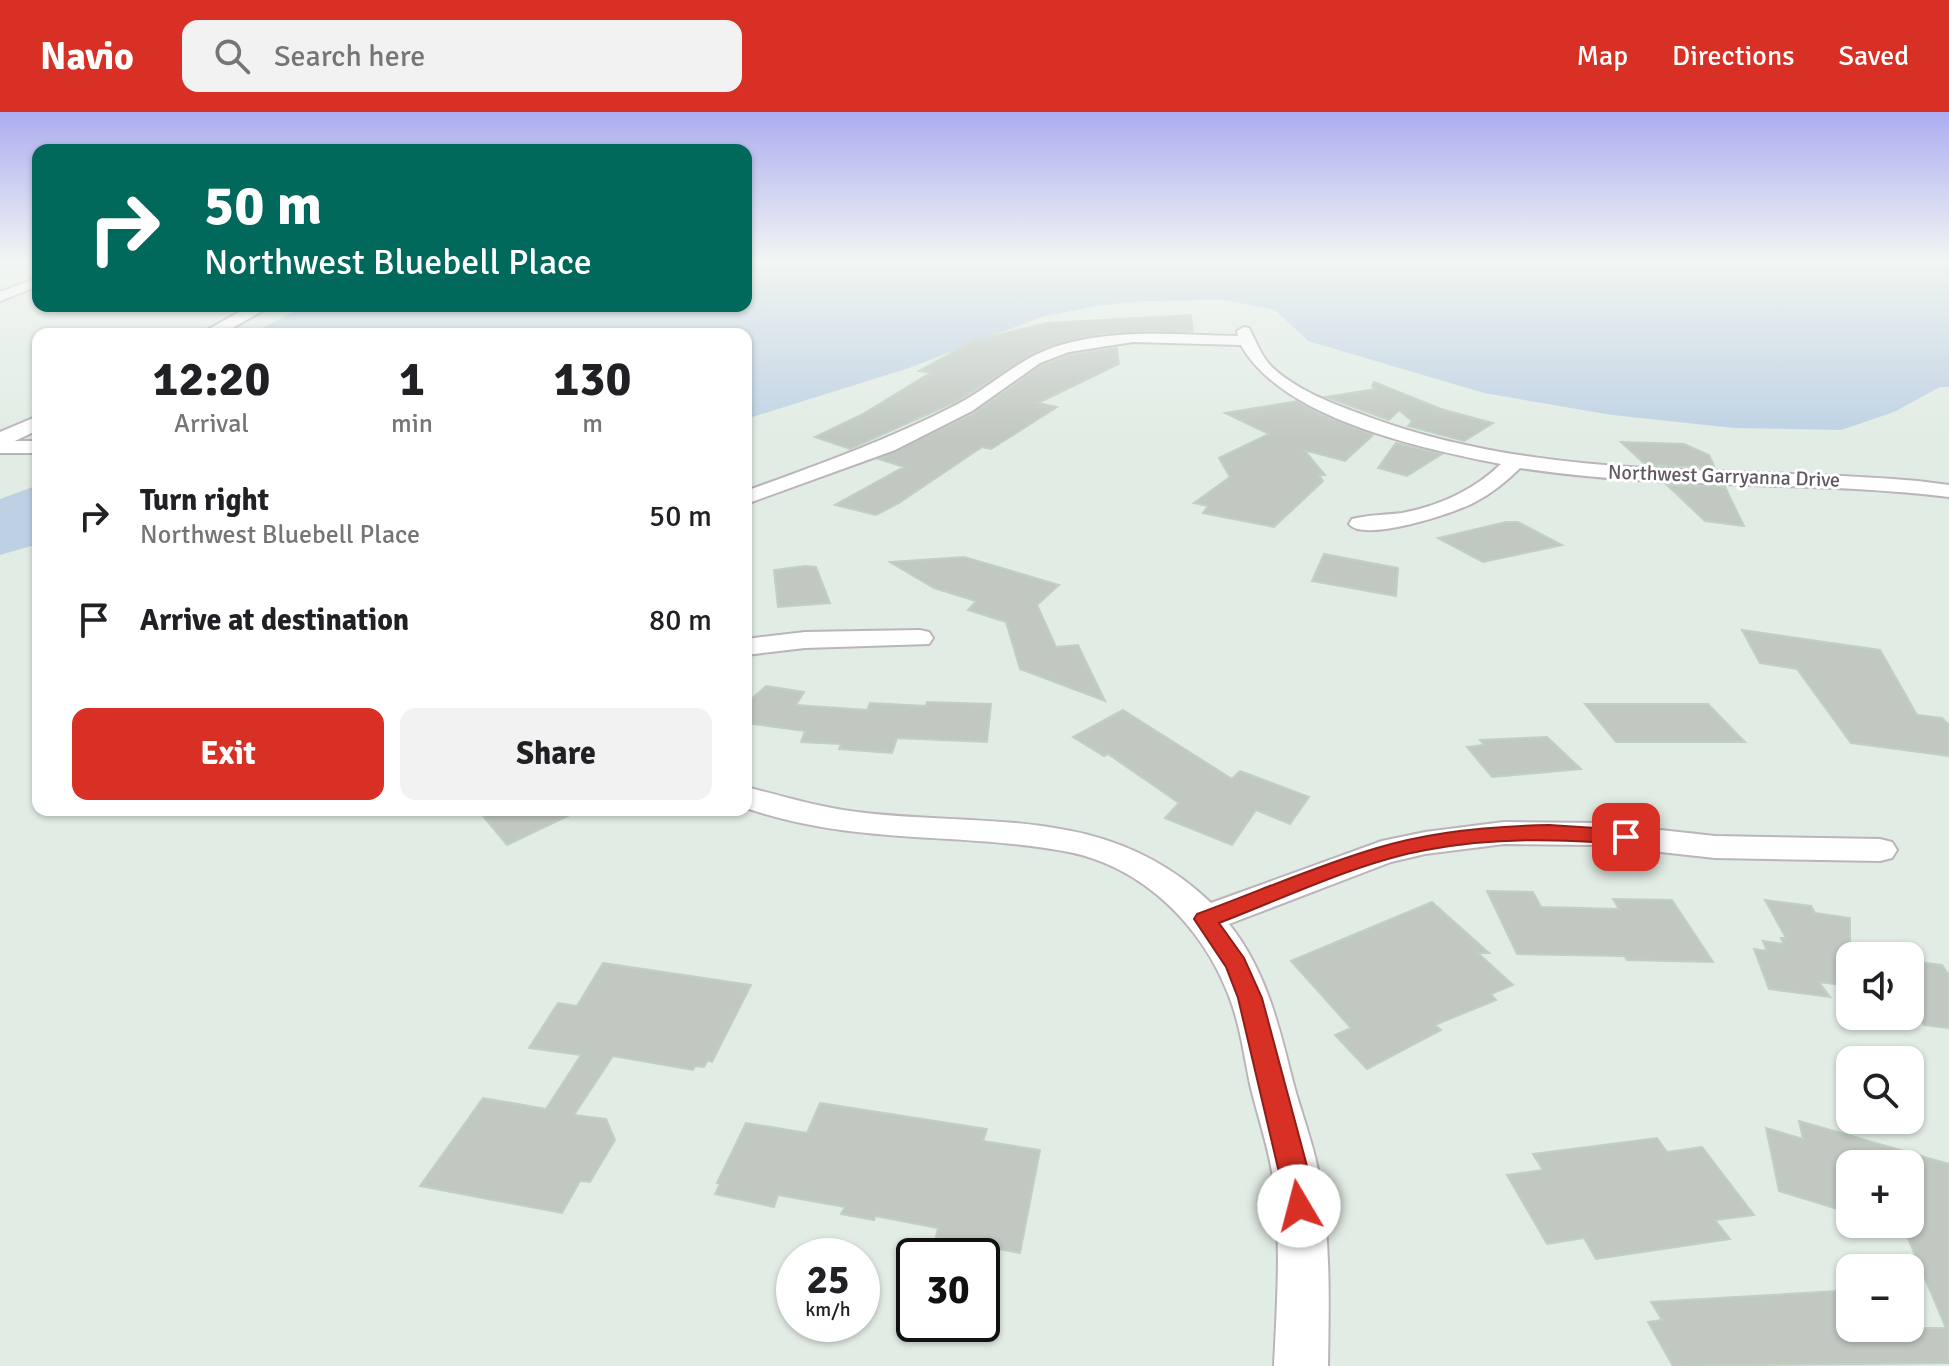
<!DOCTYPE html>
<html lang="en">
<head>
<meta charset="utf-8">
<style>
  :root { --surface:#fff; --page:#f2f2f2; --text:#202124; --muted:#757577; --accent:#d93025 }
  body { margin:0; font-family:Signika,sans-serif; background:var(--page); color:var(--text); height:100vh; display:flex; flex-direction:column; font-size:30px; white-space:nowrap }
  * { box-sizing:border-box; margin:0 }
  p { font-size:26px; color:var(--muted) }
  .icon { flex:none; width:44px; height:44px; fill:none; stroke:currentColor; stroke-width:2; stroke-linecap:round; stroke-linejoin:round }
  .map { position:relative; flex:1; overflow:hidden }
  .panel { position:absolute; left:32px; top:216px; width:720px; height:488px; display:flex; flex-direction:column; background:var(--surface); border-radius:16px; box-shadow:0 2px 6px #0004 }
  .panel>* { flex:none }
  .hud { position:absolute; left:32px; top:32px; width:720px; height:168px; border-radius:16px; box-shadow:0 2px 6px #0004; background:#00695c; color:#fff; overflow:hidden }
  .tools { position:absolute; left:1836px; top:830px; display:grid; gap:16px }
  .tools a { display:grid; place-items:center; width:88px; height:88px; border-radius:16px; background:var(--surface); box-shadow:0 2px 6px #0004; font-size:40px }
  .speed { position:absolute; left:776px; top:1126px; display:flex; gap:16px; font-size:40px; font-weight:700; text-align:center }
  .speed>* { display:grid; place-content:center; width:104px; height:104px; border-radius:50%; background:var(--surface); box-shadow:0 2px 6px #0004; line-height:1 }
  .speed small { font-size:20px; font-weight:400 }
  .speed .limit { border:4px solid #111; border-radius:12px; background:#fff; color:#111 }
  .pin { position:absolute; display:grid; place-items:center; width:68px; height:68px; color:#fff; margin:-34px; border-radius:16px; box-shadow:0 4px 12px #0006 }
  .me { position:absolute; width:88px; margin:-44px; rotate:352deg; stroke-linejoin:round; filter:drop-shadow(0 0 6px #0008) }
  .turn { display:flex; align-items:center; gap:28px; height:168px; padding:0 40px; font-size:36px }
  .turn .icon { width:104px; height:104px; stroke-width:2.5 }
  .turn b { display:block; font-size:56px; line-height:68px }
  .eta { display:flex; justify-content:space-evenly; align-items:center; height:136px; text-align:center }
  .eta b { font-size:48px; font-weight:700; line-height:56px }
  .cta { display:flex; gap:16px; margin-top:auto; padding:16px 40px }
  .cta a { flex:1; height:92px; border-radius:16px; background:var(--accent); color:#fff; font-size:32px; font-weight:700; line-height:92px; text-align:center }
  .cta a+a { background:var(--page); color:var(--text) }
  ul { padding:0; list-style:none }
  li { display:flex; align-items:center; gap:24px; height:104px; padding:0 40px }
  li div { flex:1 }
  li b { display:block; font-size:30px }
  li em { font-style:normal }
  header { display:flex; align-items:center; gap:48px; box-sizing:border-box; height:112px; padding:0 40px; background:var(--accent); color:#fff }
  header strong { font-size:38px }
  nav { display:flex; gap:44px; margin-inline-start:auto; font-size:28px }
  .search { width:560px; height:72px; background:var(--page); display:flex; align-items:center; gap:20px; box-sizing:border-box; padding:0 28px; border-radius:16px; color:var(--muted); font-size:30px }
  .map>svg:first-child { display:block }
</style>
</head>
<body>
<header>
<strong>Navio</strong>
<div class="search"><svg class="icon" aria-label="search" viewBox="0 0 24 24"><circle cx="10" cy="10" r="6"/><path d="M15 15l6 6"/></svg>Search here</div>
<nav><a>Map</a><a>Directions</a><a>Saved</a></nav>
</header>
<div class="map">
<svg width="1949" height="1254" viewBox="0 0 1949 1254">
  <rect width="100%" height="100%" fill="#e1ece4"/>
  <!-- green -->
  <path fill="#bed1e3" d="M746,150H1949V275H1940L1894,300L1841,318L1734,316L1612,303L1484,281L1308,229L1275,198L1226,188L1145,189L1096,194L1041,205L909,256L746,307V222H316L257,219L304,194H746Z
    M38,373V432L0,443V387Z"/>
  <!-- building -->
  <path fill="#c0c8c1" stroke="#c0d0c2" stroke-width="2" d="M1191,203L1193,219L1104,221L1046,235L955,290L850,337L815,325L861,303L930,261L919,259L973,229L1047,211Z
    M1117,236L1119,252L1038,291L1057,295L991,337L982,335L899,391L876,403L835,393L904,355L879,347L973,302L1041,254L1070,243Z
    M1374,270L1441,297L1493,311L1464,329L1408,314L1412,309L1399,298L1389,308L1326,285L1376,277L1372,274Z
    M1298,289L1320,302L1373,323L1345,349L1304,338L1325,363H1319L1323,369L1274,415L1203,401L1208,394L1194,391L1230,365L1219,346L1269,322L1225,301Z
    M1621,330L1684,332L1709,343L1715,356L1646,353Z
    M1396,331L1433,340L1442,342L1407,364L1378,356Z
    M1667,373L1725,375L1744,414L1705,409Z
    M1506,410H1518L1562,433L1483,450L1438,426Z
    M1324,442L1398,456L1396,484L1312,469Z
    M964,445L1059,473L1037,493L1056,535L1078,533L1105,589L1020,557L1006,510L968,498L976,489L934,476L890,450Z
    M805,454L816,455L830,491L778,495L774,458Z
    M1742,518L1880,538L1917,603L1942,606L1949,613V644L1851,631L1797,557L1760,551Z
    M766,574L804,580L796,593L867,598L870,591L926,594L927,590L991,592L987,630L897,626L892,641L839,637L841,632L801,630L805,619L746,611V592Z
    M1585,592H1708L1745,630H1616Z
    M1123,598L1232,667L1240,659L1309,685L1290,712L1256,698L1232,733L1165,706L1179,691L1108,642L1104,644L1073,625Z
    M1547,625L1581,657L1492,665L1467,635L1484,633L1480,628Z
    M478,698H580L507,733Z
    M1487,779L1533,780L1541,795L1619,797L1613,787L1672,788L1713,850L1627,848L1624,844L1517,842Z
    M1765,788L1811,794L1815,801L1850,806V874L1819,870L1830,885L1769,877L1754,837L1767,839L1763,829L1784,832L1781,826H1786Z
    M1432,790L1489,841H1478L1513,873L1491,882L1496,888L1435,913L1441,918L1367,957L1335,923L1351,916L1291,849Z
    M1910,849L1942,853L1949,863V916L1924,913L1910,895Z
    M603,851L751,873L712,950L708,948L704,955L695,954L693,958L613,944L574,1003L606,1007L615,1028L590,1070L580,1069L562,1101L420,1074L483,986L546,997L581,943L529,936L558,891L577,894Z
    M820,991L987,1017L983,1029L1040,1038L1020,1141L936,1125L938,1116L875,1104L874,1108L841,1102L845,1095L778,1083L774,1095L715,1082L720,1072L717,1071L746,1011L807,1021Z
    M1799,1009L1949,1052V1251L1673,1254L1648,1210L1662,1208L1651,1190L1838,1179L1850,1197V1216H1946L1902,1112H1910V1052H1850V1101L1779,1079L1766,1016L1803,1027Z
    M1657,1026L1667,1040L1702,1035L1754,1103L1715,1108L1730,1127L1596,1147L1584,1126L1547,1132L1507,1063L1543,1058L1533,1042Z"/>
  <g fill="none" stroke-linecap="round" stroke-linejoin="round">
    <!-- minor casing -->
    <g stroke="#bbb4ba" stroke-width="4">
      <path id="minor" d="M38,166V174L0,189V180Z
        M1244,215L1249,216C1257,231 1261,245 1274,257C1300,280 1334,292 1366,304C1546,371 1730,353 1918,369L1949,373V385C1806,368 1663,378 1520,356C1507,369 1492,381 1475,390C1455,401 1364,431 1349,412L1352,407C1368,403 1385,403 1402,401C1439,394 1474,378 1501,352C1424,337 1282,307 1241,233L1133,230L1069,240L1040,251L972,299L895,338L746,392V379C818,353 888,328 956,293C993,274 1021,244 1061,233C1118,216 1180,223 1238,224L1237,219Z
        M0,329H38V341H0Z
        M920,518L929,520L933,526L929,532L805,536L746,543V527L805,520Z
        M746,675C786,685 824,697 865,701C992,715 1110,694 1211,791L1382,729L1425,720L1504,710L1597,711L1715,724L1880,727L1892,730L1897,738L1892,746L1880,749L1715,746L1597,733L1504,732L1425,742L1391,750L1229,812C1266,858 1279,914 1293,970C1301,1000 1312,1028 1318,1058C1331,1122 1329,1189 1328,1254H1274C1277,1190 1282,1124 1272,1060C1267,1030 1257,1002 1250,972C1244,943 1240,912 1229,884C1203,815 1144,755 1069,740C959,719 857,734 746,696Z"/>
    </g>
    <!-- tertiary casing -->
    <g stroke="#bbb4ba" stroke-width="4">
      <path id="tertiary" d="M250,194H271L222,222H200Z
        M38,304V318L0,336V320Z"/>
    </g>
    <!-- minor -->
    <use href="#minor" fill="#fff" fill-rule="evenodd"/>
    <!-- tertiary -->
    <use href="#tertiary" fill="#fff" fill-rule="evenodd"/>
  </g>
  <!-- sky -->
  <linearGradient id="sky" x2="0" y2="1"><stop stop-color="#acadf0"/><stop offset="0.46" stop-color="#f2f6f3"/><stop offset="1" stop-color="#f2f6f3" stop-opacity="0"/></linearGradient>
  <rect width="1949" height="326" fill="url(#sky)"/>
  <!-- route -->
  <path fill="#d93025" stroke="#8d1f18" stroke-width="2" d="M1549,713L1626,718L1637,725L1626,732C1558,727 1494,725 1426,738C1359,750 1284,786 1219,811L1244,846L1262,886L1311,1069L1313,1094L1309,1103L1299,1107L1289,1103L1238,886L1226,855L1194,807L1197,802C1257,780 1316,754 1377,736C1432,719 1492,714 1549,713Z"/>
  <g text-anchor="middle" dominant-baseline="central" stroke-width="6" stroke-linejoin="round" paint-order="stroke">
    <!-- far-street labels -->
    <g font-size="20" fill="#615961" stroke="#fff">
      <text transform="translate(1724 364) rotate(2)">Northwest Garryanna Drive</text>
    </g>
  </g>
</svg>
<div class="tools">
<a><svg class="icon" aria-label="sound" viewBox="0 0 24 24"><path d="M4 9h4l5-4v14l-5-4H4zM17 9q2 3 0 6"/></svg></a>
<a><svg class="icon" aria-label="search" viewBox="0 0 24 24"><circle cx="10" cy="10" r="6"/><path d="M15 15l6 6"/></svg></a>
<a>+</a>
<a>−</a>
</div>
<div class="speed"><div>25<small>km/h</small></div><div class="limit">30</div></div>
<div class="pin" style="left:1626px;top:725px;background:#d93025"><svg class="icon" aria-label="arrive" viewBox="0 0 24 24"><path d="M6 21V4h12l-3 4 3 4H6"/></svg></div>
<svg class="me" style="left:1299px;top:1094px" viewBox="-20 -20 40 40"><circle r="19" fill="#fff"/><path d="M0-13L10 11 0 6-10 11z" fill="#d93025"/></svg>
<div class="hud">
<div class="turn"><svg class="icon" aria-label="right" viewBox="0 0 24 24"><path d="M7 20v-9h11M14 6l5 5-5 5"/></svg><div><b>50 m</b>Northwest Bluebell Place</div></div>
</div>
<section class="panel">
<div class="eta">
<div><b>12:20</b><p>Arrival</p></div>
<div><b>1</b><p>min</p></div>
<div><b>130</b><p>m</p></div>
</div>
<ul>
<li><svg class="icon" aria-label="right" viewBox="0 0 24 24"><path d="M7 20v-9h11M14 6l5 5-5 5"/></svg><div><b>Turn right</b><p>Northwest Bluebell Place</p></div><em>50 m</em></li>
<li><svg class="icon" aria-label="arrive" viewBox="0 0 24 24"><path d="M6 21V4h12l-3 4 3 4H6"/></svg><div><b>Arrive at destination</b></div><em>80 m</em></li>
</ul>
<div class="cta"><a>Exit</a><a>Share</a></div>
</section>
</div>
</body>
</html>
